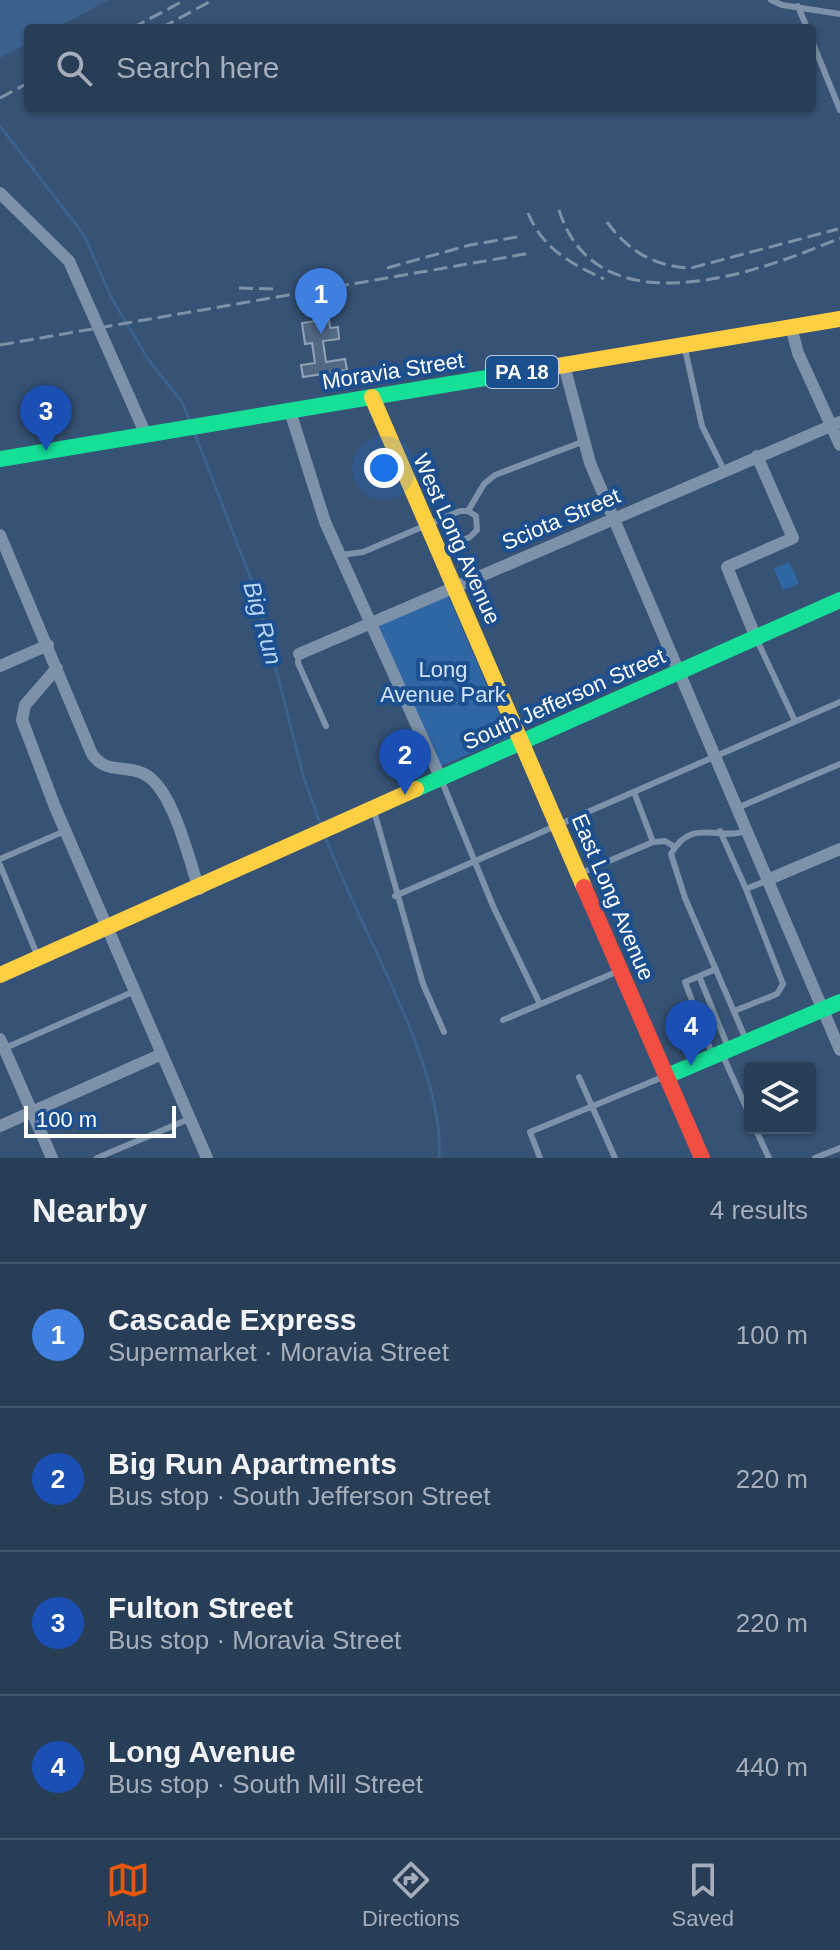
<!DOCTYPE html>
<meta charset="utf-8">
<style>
:root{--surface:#283e57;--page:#30455d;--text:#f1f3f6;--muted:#a5aeba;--line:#44576d;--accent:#ea580c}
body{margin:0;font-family:Arial,sans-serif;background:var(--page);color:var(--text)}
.controls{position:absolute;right:24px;bottom:24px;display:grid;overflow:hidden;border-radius:8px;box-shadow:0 2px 6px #0004}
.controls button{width:72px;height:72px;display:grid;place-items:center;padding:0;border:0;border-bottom:2px solid var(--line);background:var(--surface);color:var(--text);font:40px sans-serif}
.scale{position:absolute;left:24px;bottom:20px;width:152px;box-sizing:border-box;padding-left:8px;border:4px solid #fff;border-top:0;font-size:22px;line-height:28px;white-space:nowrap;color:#fff;-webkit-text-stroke:6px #1b4f8f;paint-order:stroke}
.you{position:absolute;left:384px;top:468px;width:28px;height:28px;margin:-20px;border:6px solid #fff;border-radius:50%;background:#1a73e8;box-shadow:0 0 0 12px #1a73e833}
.badge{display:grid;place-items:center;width:52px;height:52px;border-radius:50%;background:var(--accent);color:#fff;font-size:26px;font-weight:700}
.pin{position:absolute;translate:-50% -66px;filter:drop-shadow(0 2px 4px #0008)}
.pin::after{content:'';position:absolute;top:42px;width:28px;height:24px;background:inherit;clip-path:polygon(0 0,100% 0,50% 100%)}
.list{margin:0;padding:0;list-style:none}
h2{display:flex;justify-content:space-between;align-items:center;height:104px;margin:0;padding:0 32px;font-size:34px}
h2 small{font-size:26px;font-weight:400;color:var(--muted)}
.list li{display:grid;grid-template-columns:52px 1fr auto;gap:24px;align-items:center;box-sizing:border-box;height:144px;padding:0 32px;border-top:2px solid var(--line)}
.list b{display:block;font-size:30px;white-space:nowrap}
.list p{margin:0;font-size:26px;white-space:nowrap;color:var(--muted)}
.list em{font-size:26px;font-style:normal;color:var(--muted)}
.icon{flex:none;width:44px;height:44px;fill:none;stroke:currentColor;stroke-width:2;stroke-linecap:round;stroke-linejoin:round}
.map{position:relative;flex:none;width:840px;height:1158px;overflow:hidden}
.search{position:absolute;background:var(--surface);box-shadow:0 2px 6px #0004;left:24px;right:24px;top:24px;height:88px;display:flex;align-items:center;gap:20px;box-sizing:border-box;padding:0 28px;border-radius:8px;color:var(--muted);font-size:30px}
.sheet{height:680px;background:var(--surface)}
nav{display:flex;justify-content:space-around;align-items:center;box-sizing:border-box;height:112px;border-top:2px solid var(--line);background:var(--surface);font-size:22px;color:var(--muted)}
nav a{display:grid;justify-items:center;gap:4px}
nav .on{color:var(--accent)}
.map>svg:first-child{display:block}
.green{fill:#2f66a5}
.water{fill:#3b618d}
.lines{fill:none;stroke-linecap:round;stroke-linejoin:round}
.stream{stroke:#3b618d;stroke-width:3}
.building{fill:#526984;stroke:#92a2b6;stroke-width:2}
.lane{stroke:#7d92a8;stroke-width:6}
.street{stroke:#7d92a8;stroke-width:12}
.fast{stroke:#16e098;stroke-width:16}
.slow{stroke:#ffcf43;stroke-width:16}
.jam{stroke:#f24e42;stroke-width:16}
.rail{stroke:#7e92a7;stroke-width:3;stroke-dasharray:14 6;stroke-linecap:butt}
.labels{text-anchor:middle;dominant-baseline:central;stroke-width:8;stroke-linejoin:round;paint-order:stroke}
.shield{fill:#1b4f8f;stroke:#bbcadd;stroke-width:2}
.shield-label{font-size:20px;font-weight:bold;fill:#fff}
.street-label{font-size:22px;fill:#fff;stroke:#1b4f8f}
.park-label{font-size:22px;fill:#cfe3fa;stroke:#1b4f8f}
.water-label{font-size:24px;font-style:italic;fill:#b5d3f5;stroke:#1b4f8f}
</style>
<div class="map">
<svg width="840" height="1158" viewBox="0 0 840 1158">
<rect width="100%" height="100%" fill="#365274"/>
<path class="green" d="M789 562 799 583 783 590 774 569Z
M448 595 509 737 439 767 378 626Z"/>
<path class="water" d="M0 0H108L56 28H28V43L0 58Z"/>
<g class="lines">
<path class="stream" d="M0 126 84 235 112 299 148 359 182 402 189 419
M195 434 256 592 304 778 321 826
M325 836C357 925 446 1067 439 1158"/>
</g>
<path class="building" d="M329 319 330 328 338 327 339 339 323 341 326 362 345 359 347 370 303 377 301 365 315 363 312 343 305 344 302 323Z"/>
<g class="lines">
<path class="lane" d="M771 0 782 5 840 14
M798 6 807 28
M812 41 840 110
M685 349 702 426 724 470
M468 511 484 484 495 475 582 442
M341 555 363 552 460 511H468L476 516 477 530 470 537 442 549
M756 638 795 721
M299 654 298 663 326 726
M441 779 493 906 540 1004
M634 792 653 842
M737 808 840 764
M374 811 423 984 444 1032
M720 831 746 889 766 881
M746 831C719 841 691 817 671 854L685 898 747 1042
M0 859 65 831
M0 865 38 957
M579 874 653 842 665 841 675 847
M395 896 840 702
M699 976 728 1047
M734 1011 777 994 783 984 746 889
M503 1020 621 970
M3 1049 135 991
M713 1056 685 982 716 969
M723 1056 750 1116
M579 1077 615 1158
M755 1128 769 1158
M97 1158 189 1119
M540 1158 530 1132 663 1077
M815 1158 840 1148"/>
<path class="street" d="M0 193 69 261 146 435
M791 327 798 353 840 445
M564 365 590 463 840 1050
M290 411 325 522 441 779
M0 535 92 754C106 774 123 765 142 773 172 784 189 860 199 889
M756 638 727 567 793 538 757 456
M299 654 840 422
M0 666 48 645
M57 668 25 705 22 720 55 807 207 1158
M767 880 840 849
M0 1039 52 1158
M0 1126 162 1054"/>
<path class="fast" d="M0 459 558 366
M416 789 840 600
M667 1076 840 1002"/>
<path class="slow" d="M558 366 840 319
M372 397 584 887
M0 975 416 789"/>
<path class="jam" d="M584 887 702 1158"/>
<path class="rail" d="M132 28 185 0
M161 28 213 0
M0 98 28 83
M559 210C597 331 758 273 840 238
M528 213C543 249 570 263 604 279
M607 222C628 251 655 267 691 268L838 229
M387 268 470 245 523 236
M239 288 275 289
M0 345 531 253"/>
</g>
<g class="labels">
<rect class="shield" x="486" y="356" width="72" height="32" rx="6"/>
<g class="shield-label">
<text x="522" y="372">PA 18</text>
</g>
<g class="street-label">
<text transform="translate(393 371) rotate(-9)">Moravia Street</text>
<text transform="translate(561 519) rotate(-23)">Sciota Street</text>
<text transform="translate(457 539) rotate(66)">West Long Avenue</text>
<text transform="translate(564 699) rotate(-24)">South Jefferson Street</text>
<text transform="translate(613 897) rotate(67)">East Long Avenue</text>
</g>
<g class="park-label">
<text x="443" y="669">Long<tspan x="443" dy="25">Avenue Park</tspan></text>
</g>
<g class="water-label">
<text transform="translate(263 623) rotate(74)">Big Run</text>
</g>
</g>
</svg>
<div class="controls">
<button><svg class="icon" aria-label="layers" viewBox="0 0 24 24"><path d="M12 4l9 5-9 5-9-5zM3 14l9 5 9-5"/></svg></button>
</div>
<div class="scale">100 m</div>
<div class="you"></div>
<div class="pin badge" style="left:321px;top:334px;background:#3f7fe0">1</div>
<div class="pin badge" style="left:405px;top:795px;background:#1a4fb4">2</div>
<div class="pin badge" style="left:46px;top:451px;background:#1a4fb4">3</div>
<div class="pin badge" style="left:691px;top:1066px;background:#1a4fb4">4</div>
<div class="search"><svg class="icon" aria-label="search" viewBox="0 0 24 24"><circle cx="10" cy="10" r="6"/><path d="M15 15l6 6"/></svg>Search here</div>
</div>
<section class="sheet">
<h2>Nearby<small>4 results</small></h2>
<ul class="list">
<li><span class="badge" style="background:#3f7fe0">1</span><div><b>Cascade Express</b><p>Supermarket · Moravia Street</p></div><em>100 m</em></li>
<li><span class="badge" style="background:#1a4fb4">2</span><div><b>Big Run Apartments</b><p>Bus stop · South Jefferson Street</p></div><em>220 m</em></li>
<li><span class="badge" style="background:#1a4fb4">3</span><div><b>Fulton Street</b><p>Bus stop · Moravia Street</p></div><em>220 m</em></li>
<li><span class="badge" style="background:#1a4fb4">4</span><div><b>Long Avenue</b><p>Bus stop · South Mill Street</p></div><em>440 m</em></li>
</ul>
</section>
<nav>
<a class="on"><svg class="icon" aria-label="map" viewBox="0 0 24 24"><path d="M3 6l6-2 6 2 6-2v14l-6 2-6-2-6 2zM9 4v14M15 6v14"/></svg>Map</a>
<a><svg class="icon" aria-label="directions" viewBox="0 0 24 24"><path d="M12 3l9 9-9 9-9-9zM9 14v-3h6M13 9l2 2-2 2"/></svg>Directions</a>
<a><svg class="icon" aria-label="saved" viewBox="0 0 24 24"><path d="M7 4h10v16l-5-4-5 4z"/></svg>Saved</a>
</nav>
